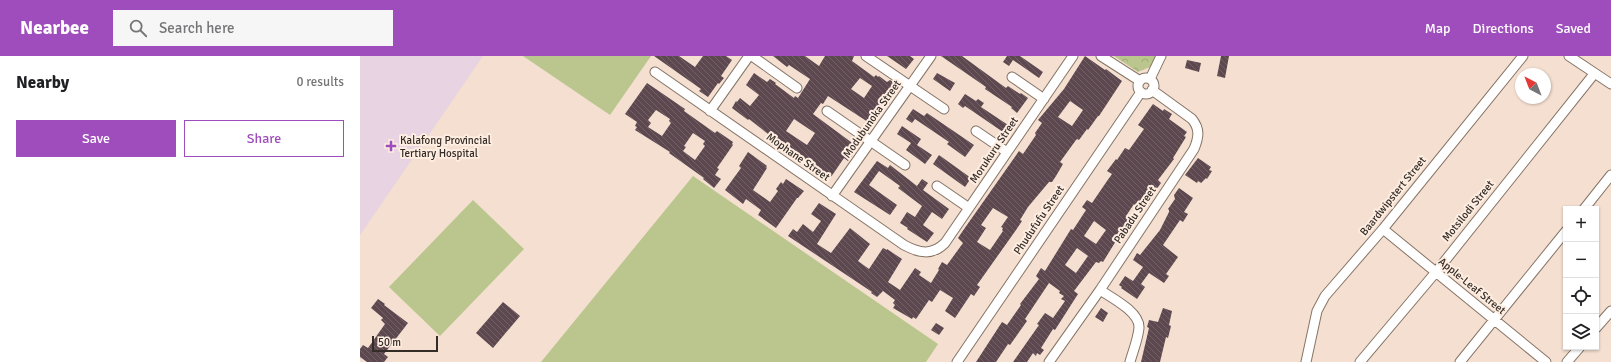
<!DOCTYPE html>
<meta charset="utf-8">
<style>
:root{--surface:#fff;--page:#f6f6f6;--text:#202124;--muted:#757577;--line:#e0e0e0;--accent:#9f4dbc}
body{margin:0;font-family:Signika,sans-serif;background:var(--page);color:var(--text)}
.controls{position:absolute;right:12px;bottom:12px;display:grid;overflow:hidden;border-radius:0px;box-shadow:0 1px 3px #0004}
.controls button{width:36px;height:36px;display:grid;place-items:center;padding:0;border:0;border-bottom:1px solid var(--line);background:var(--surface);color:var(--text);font:20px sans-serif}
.compass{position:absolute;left:1155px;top:12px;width:36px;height:36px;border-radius:50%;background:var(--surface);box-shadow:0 1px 3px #0004;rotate:318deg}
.scale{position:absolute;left:12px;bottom:10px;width:66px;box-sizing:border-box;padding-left:4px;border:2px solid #342c26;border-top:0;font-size:11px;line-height:14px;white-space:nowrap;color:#342c26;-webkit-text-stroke:3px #feede1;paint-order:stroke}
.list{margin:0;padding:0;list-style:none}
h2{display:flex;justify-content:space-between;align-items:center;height:52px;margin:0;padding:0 16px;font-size:17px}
h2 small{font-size:13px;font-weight:400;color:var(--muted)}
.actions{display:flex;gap:8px;padding:12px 16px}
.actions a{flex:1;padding:9px 0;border:1px solid var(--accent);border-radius:0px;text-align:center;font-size:14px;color:var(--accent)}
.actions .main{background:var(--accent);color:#fff}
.icon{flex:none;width:22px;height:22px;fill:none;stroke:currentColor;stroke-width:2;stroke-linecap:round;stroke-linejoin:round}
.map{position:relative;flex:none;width:1251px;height:306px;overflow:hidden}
header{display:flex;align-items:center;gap:24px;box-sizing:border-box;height:56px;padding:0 20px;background:var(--accent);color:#fff}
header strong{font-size:19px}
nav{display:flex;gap:22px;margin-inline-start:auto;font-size:14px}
.search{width:280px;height:36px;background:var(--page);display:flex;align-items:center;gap:10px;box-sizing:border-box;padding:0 14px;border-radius:0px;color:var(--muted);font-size:15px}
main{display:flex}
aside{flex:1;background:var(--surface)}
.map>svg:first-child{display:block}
.medical{fill:#e7d3e2}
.green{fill:#bac68d}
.park{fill:url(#park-crowns)}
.building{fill:url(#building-back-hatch);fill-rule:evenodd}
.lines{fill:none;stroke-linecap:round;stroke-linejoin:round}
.street-casing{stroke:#867466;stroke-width:11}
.street{stroke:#fff;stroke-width:9}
.poi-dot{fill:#9f4dbc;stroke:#feede1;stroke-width:1.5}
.labels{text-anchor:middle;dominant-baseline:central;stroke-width:4;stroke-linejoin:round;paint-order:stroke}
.street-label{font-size:11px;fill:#342c26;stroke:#feede1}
.poi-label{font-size:11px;fill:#342c26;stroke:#feede1;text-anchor:start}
</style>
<header>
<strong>Nearbee</strong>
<div class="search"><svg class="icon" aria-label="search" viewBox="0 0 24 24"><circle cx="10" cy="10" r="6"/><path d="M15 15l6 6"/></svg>Search here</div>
<nav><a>Map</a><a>Directions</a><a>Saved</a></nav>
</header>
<main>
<aside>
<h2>Nearby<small>0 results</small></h2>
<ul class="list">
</ul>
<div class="actions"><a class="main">Save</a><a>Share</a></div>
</aside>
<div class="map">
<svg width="1251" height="306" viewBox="0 0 1251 306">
<defs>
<pattern id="park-crowns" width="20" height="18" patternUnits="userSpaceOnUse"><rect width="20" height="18" fill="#bac68d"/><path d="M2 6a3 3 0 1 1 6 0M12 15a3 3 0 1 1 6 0" fill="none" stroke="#a0aa7a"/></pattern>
<pattern id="building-back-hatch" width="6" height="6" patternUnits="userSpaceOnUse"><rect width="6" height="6" fill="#5d4850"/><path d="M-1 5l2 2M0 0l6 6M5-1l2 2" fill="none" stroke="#716066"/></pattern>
</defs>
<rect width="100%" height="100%" fill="#f4dfd0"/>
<path class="medical" d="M0 0H123L0 179Z"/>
<path class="green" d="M163 0H291L250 59Z
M333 120 578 288 566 306H181Z
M113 144 164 193 80 280 29 231Z"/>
<path class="park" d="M754 0H797L790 11 778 16Z"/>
<path class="building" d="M294 0H319L335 11 343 0H366L372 4 361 20 364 22 359 28 358 27 348 41 339 35 341 33Z
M413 0H445L459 10 465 0H494L492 5 514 21 516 19 518 21 519 20 527 26 530 24 536 28 508 66 468 40 463 48 461 47 453 58 495 89 490 96 493 98 488 105 484 102 471 121 459 114 458 116 447 109 450 106 408 78 389 63 388 64 372 52 376 45 377 46 380 42 390 50 399 39 386 29 394 17 407 26 410 23 416 27 415 28 434 42 435 40 438 42 450 23 429 9 427 11ZM500 22 512 30 504 42 491 33ZM434 63 455 77 447 89 426 75Z
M527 0H550L554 3 546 13Z
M581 0H602L646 32 648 30 660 38 661 37 668 42 657 57 651 52 652 51 625 33 626 31 613 22Z
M647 0H660L683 16 679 22 653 4 649 10 643 6Z
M725 0 745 14 746 13 762 25 739 60H738L728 74 727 73 719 84 717 83 716 84 700 106 703 108 696 120 692 126H689L668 151 660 164 662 165 656 174 617 229 620 231 614 240 611 238 595 262 585 255 593 242 580 234 572 246 569 244 556 263 553 261 552 263 533 252 535 249 533 247 535 244 523 235 517 241 511 237 512 236 428 180 433 173 437 176 443 168 453 176 461 165 451 158 459 147 476 158 457 188 471 197 490 172 510 188 498 205 509 213 523 192 527 194V193L542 203 528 226 540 234 555 212 561 216 559 219 571 227 579 214 578 213 582 206 587 209 603 187 598 182 602 176 659 95 663 98 676 79 675 77 682 67 678 64 704 33ZM710 45 723 54 712 70 698 61ZM633 152 648 161 641 171 643 172 642 174 643 175 630 194 617 186 626 172 621 169Z
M861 0H869L865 22 857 20Z
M827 4 841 7 839 16 825 12Z
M577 17 595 27 590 35 573 23Z
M287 27 325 53 324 55 355 77 357 75 373 86 372 88 373 89 357 112 359 113 355 119 361 123 354 132 343 123 344 122 309 97 310 96 275 74 277 71 275 70 277 66 265 58ZM296 54 310 63 309 65 311 67 302 80 288 71 291 67 288 64ZM333 77 345 85 343 88 345 90 335 104 323 95 326 91 324 90Z
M605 38 616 45 618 43 624 47 621 51 648 69 643 76 605 50 603 52 598 48Z
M793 48 803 55 804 53 812 58 809 63 827 76 824 80 826 81 813 102 814 103 798 124 801 127 793 138 794 139 790 145 785 141 780 148 778 147 776 150 774 148 766 160 771 163 763 173 765 175 760 182 759 180 743 206 741 205 739 207 736 206 714 235 718 238 695 274 693 273 681 292 684 294 680 299 677 297 676 300 673 297 667 306H653L679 269 677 268 685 257 693 262 705 245 701 243 704 240 699 237 700 235 689 227 665 263 667 265 650 289 648 288 636 306H616L642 266 647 269 661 249 660 248 679 223 676 220 681 212 685 215 711 173 713 174 726 154 722 151 727 144 732 147 747 125 752 118 747 115 756 103 757 104 765 92 769 94 784 73 778 69ZM734 165 746 174 736 188 724 180ZM717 192 728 200 716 217 705 209Z
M553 53 564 60 567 57 614 89 605 101 587 88 589 86 555 63 552 67 546 63Z
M542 70 561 83 557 89 572 99 565 108 546 94 551 87 537 78Z
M388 96 407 110 406 111 407 112 393 134 410 146 418 135 416 133 421 126 423 128 426 123 444 135 438 142H437L416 172 398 159 401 154 386 143 383 148 365 134 381 112 379 110Z
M579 99 611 122 605 131 573 108Z
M838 102 851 111 849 114 852 115 847 123 846 122 841 127 838 125 837 127 825 119Z
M517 105 528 112 530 109 557 130 562 123 568 127 563 134 589 153 582 163 572 156 563 169 574 177 567 186 547 173 548 172 540 167 547 156 555 161 562 150 538 132 540 130 519 115 509 129 537 149 530 159 494 136Z
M819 132 833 142 824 156 828 158 823 166 820 164 803 189 818 201 806 218 809 220 804 227 789 217 781 228 785 231 777 243 761 232 762 231 759 229 765 220 773 225 783 211 773 204 777 197 780 199 800 174 809 156V154L808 153 815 143 814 139Z
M18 243 25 248 24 249 48 267 24 298 28 301 24 306H7L0 301V293L3 289 8 292 25 268 21 264 23 262 11 252Z
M143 246 160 260 133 292 116 277Z
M741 252 748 257 743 266 735 261Z
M803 252 812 255 809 269 811 270 808 282 806 281 800 306H781L789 272 787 271 789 264 798 266Z
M576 267 584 272 579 279 571 274Z"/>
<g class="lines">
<g class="street-casing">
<path id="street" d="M392 0 437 32
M506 0 584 53
M741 0 780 25
M1209 0 1251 28
M295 16 544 189C559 197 572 200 585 187L713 0
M652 21 684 43
M778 30a8 8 0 1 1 16 0a8 8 0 1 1-16 0Z
M790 23 801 0
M350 55 389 0
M467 55 545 109
M616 75 647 96
M577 130 609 152
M472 140 571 0
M1224 153 1251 119
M1023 173 1186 306
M740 234C752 242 780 256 779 272 778 283 773 295 770 306
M1236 272 1251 255
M597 306 781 36
M689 306 740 234 834 93C839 81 840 73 832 63L792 34
M946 306 957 255 965 240 1023 173 1163 0
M1000 306 1076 216 1234 18
M1100 306 1206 175
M1207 306 1220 291"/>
</g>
<use href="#street" class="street"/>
</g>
<path class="poi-dot" d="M29 84h4v4h4v4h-4v4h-4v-4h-4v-4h4z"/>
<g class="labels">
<g class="street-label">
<text transform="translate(512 63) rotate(-55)">Modubunoka Street</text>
<text transform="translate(634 94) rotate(-56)">Morukuru Street</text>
<text transform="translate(438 101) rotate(35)">Mophane Street</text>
<text transform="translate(1033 140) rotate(-51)">Baardwipstert Street</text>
<text transform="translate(1108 155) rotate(-51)">Motsilodi Street</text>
<text transform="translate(775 159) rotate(-56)">Pabadu Street</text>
<text transform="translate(679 164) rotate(-56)">Phudufufu Street</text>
<text transform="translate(1112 230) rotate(39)">Apple-Leaf Street</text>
</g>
<g class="poi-label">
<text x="40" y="84">Kalafong Provincial<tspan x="40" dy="13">Tertiary Hospital</tspan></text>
</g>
</g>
</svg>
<div class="controls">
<button>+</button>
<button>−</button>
<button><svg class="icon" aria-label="locate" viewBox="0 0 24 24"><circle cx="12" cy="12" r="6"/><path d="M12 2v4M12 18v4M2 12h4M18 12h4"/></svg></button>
<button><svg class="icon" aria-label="layers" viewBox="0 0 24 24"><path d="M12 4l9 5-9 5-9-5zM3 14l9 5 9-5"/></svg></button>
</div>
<svg class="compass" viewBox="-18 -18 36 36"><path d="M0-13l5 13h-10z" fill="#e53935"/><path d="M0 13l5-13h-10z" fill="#757577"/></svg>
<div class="scale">50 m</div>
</div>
</main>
